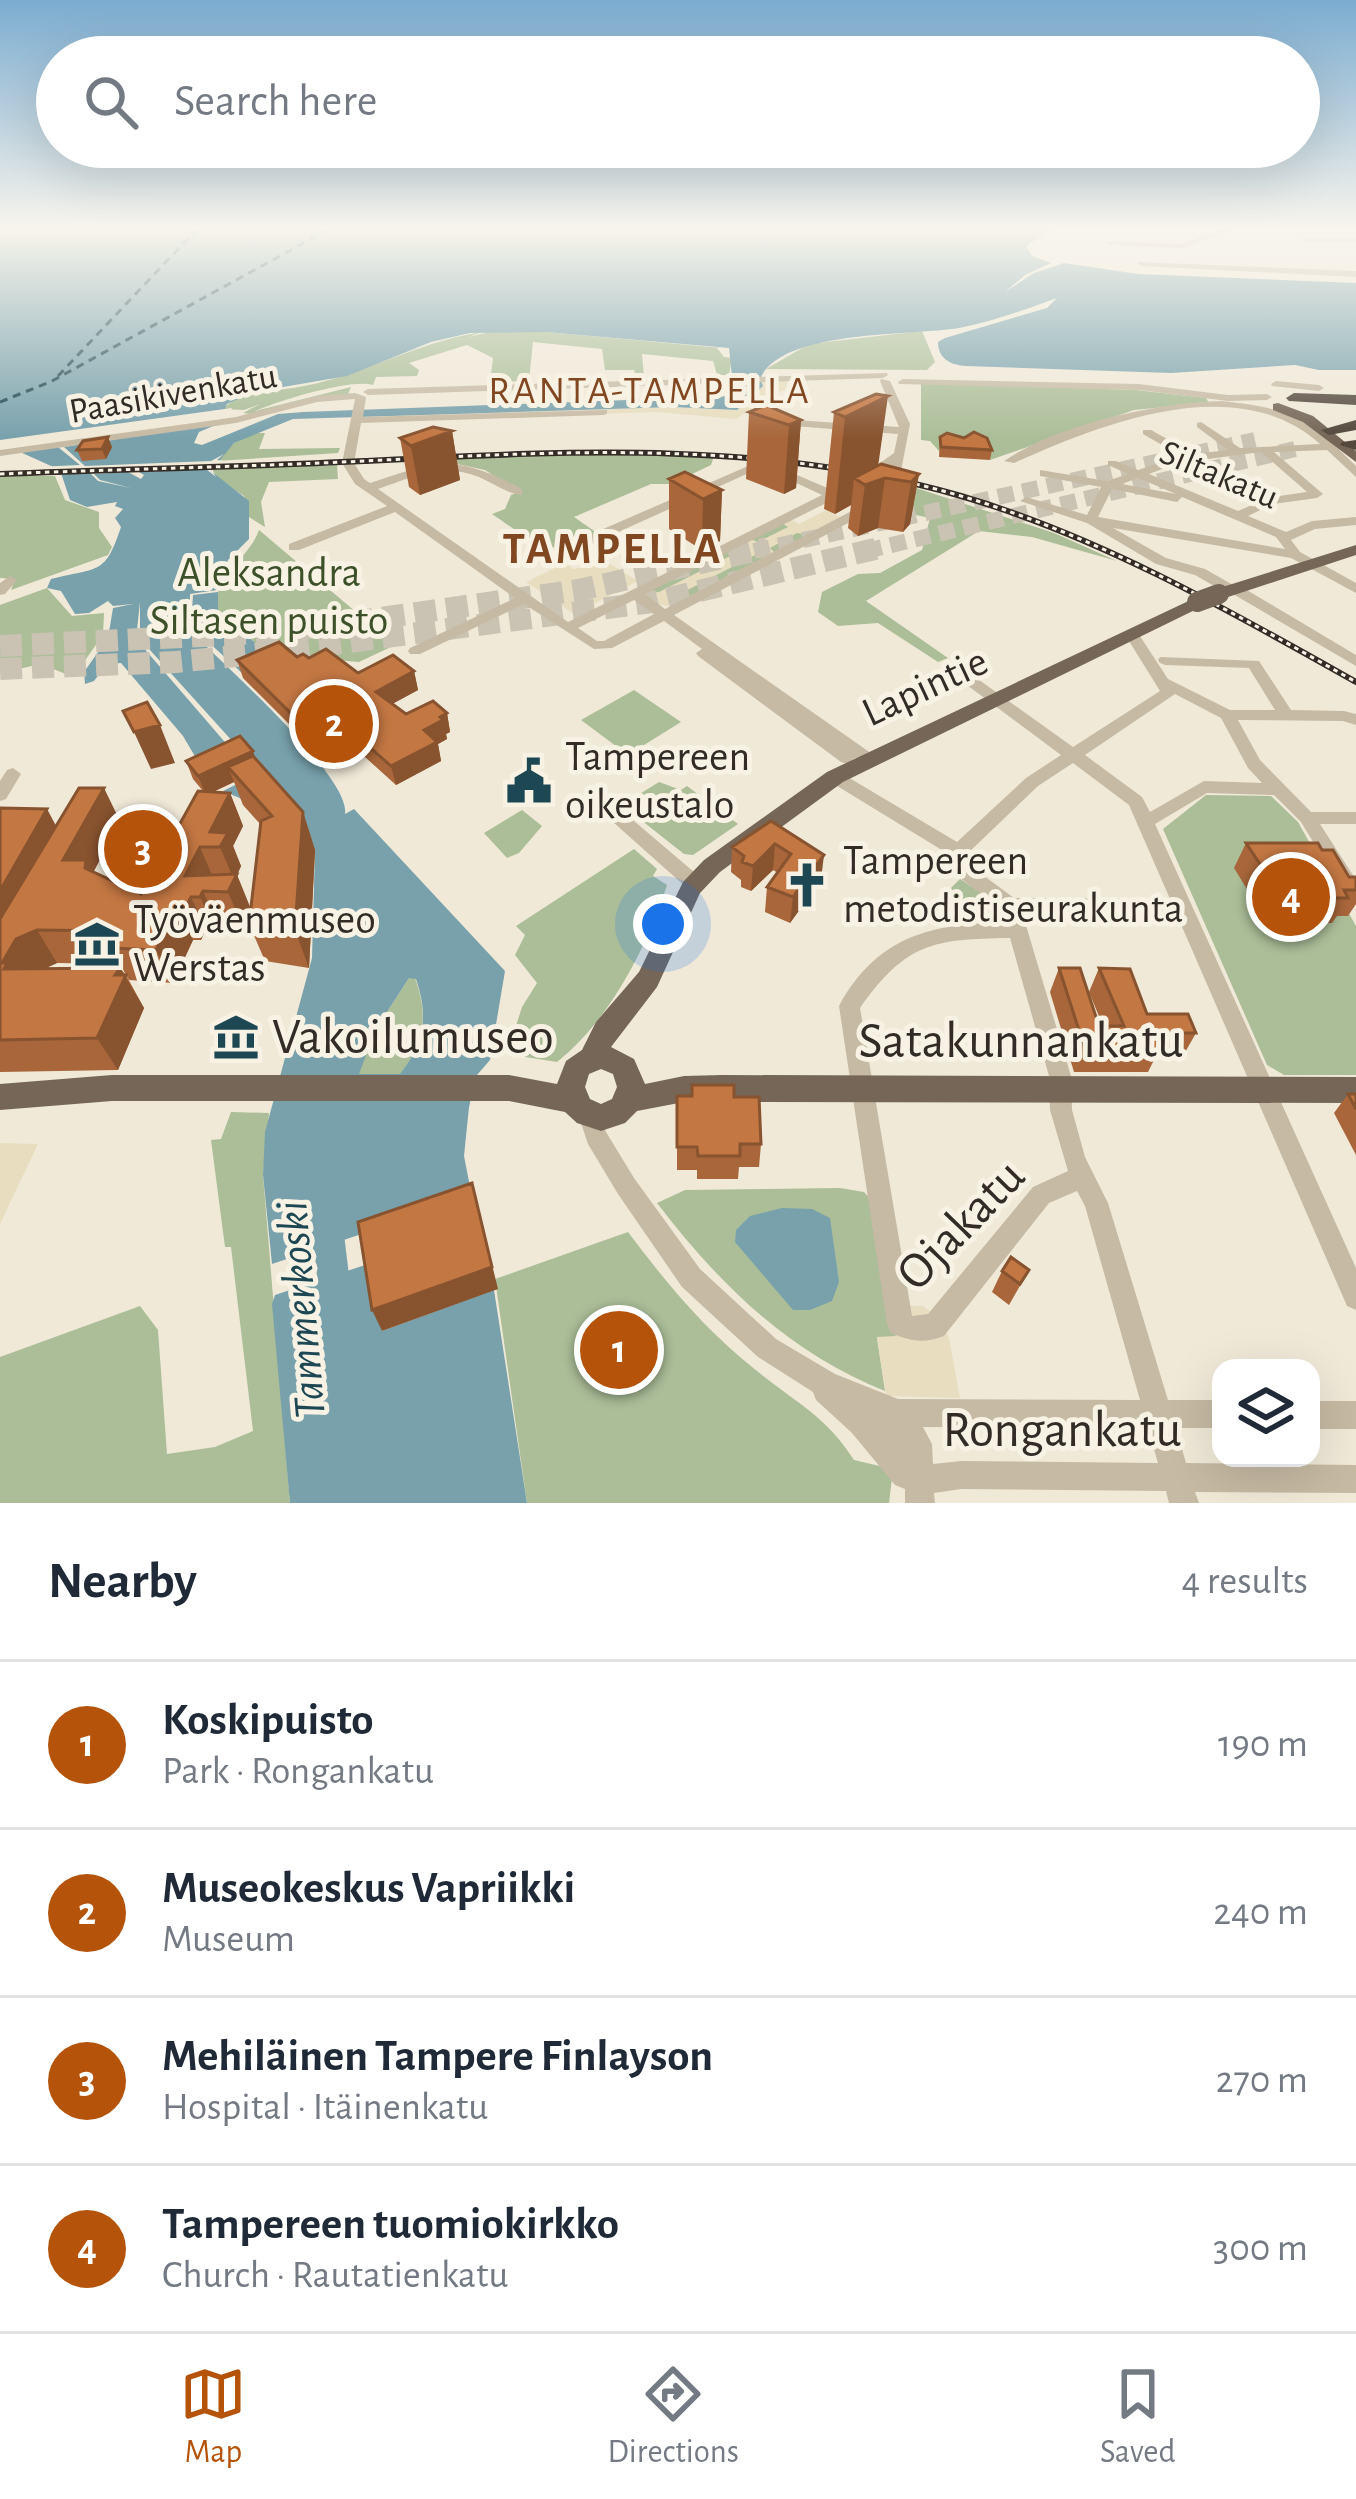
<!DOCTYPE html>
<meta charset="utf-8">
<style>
:root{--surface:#fff;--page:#f2f2f3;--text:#1f2937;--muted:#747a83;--line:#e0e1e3;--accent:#b45309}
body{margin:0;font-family:"Alegreya Sans",sans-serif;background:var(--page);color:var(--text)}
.controls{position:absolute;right:36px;bottom:36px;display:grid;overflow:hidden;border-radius:24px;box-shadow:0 12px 48px #0002}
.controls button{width:108px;height:108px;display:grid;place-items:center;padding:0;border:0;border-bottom:3px solid var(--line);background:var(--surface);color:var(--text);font:60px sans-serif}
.you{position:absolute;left:663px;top:924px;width:42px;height:42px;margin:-30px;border:9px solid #fff;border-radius:50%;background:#1a73e8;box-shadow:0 0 0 18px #1a73e833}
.badge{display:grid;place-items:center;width:78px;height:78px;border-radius:50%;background:var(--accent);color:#fff;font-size:39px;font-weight:700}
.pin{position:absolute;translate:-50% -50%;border:6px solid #fff;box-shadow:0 3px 12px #0006}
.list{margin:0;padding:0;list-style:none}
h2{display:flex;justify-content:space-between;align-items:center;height:156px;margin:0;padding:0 48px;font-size:51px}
h2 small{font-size:39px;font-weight:400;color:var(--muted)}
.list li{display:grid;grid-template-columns:78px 1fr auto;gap:36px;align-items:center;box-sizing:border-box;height:168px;padding:0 48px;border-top:3px solid var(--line)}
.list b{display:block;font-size:45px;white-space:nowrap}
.list p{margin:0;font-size:39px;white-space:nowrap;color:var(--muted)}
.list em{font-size:39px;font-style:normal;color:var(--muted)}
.icon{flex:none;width:66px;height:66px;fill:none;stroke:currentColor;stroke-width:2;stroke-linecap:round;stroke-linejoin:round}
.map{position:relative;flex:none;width:1356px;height:1503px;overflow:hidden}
.search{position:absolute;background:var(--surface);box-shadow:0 12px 48px #0002;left:36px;right:36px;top:36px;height:132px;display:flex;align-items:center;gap:30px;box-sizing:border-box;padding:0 42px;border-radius:66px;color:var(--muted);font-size:45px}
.sheet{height:828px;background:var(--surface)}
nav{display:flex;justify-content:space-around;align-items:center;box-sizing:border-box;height:168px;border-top:3px solid var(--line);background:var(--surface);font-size:33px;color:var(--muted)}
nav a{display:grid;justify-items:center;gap:6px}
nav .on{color:var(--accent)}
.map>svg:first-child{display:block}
.green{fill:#abbe98}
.plaza{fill:#e8ddbf}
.water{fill:#78a1ac;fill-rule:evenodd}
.pier{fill:#f0e9d8}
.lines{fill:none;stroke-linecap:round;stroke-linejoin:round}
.river{fill:#78a1ac;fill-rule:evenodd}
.ferry{stroke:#1d4753;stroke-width:3;stroke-dasharray:8 6;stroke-linecap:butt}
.highway-tunnel-far1{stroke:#cac3b4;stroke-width:16;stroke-dasharray:16 9;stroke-linecap:butt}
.highway-tunnel{stroke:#cac3b4;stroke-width:22;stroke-dasharray:22 10;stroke-linecap:butt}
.minor{fill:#c7baa4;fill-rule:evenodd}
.major{fill:#756657;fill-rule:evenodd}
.highway{fill:#54483d;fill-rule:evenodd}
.rail-casing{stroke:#332c26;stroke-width:6}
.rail{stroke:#f8f2e4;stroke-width:3;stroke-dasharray:4.5;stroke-linecap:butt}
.major-bridge{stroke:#756657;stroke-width:20}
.wall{fill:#a8663a}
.shaded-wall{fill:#88532f}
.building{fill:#c37743;stroke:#88532f;stroke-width:3}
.labels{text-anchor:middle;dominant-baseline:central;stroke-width:10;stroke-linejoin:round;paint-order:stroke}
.far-street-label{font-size:36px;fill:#332c26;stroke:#f8f2e4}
.far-neighbourhood-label{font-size:39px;letter-spacing:3px;fill:#804721;stroke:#f8f2e4}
.park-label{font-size:42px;fill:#3c512a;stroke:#f8f2e4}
.street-label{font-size:42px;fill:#332c26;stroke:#f8f2e4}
.poi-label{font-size:42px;fill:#332c26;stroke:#f8f2e4;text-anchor:start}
.far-district-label{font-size:45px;font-weight:bold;letter-spacing:3px;fill:#804721;stroke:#f8f2e4}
.water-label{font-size:45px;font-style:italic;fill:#1d4753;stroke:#f8f2e4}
.near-poi-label{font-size:51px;fill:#332c26;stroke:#f8f2e4;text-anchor:start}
.near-street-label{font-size:51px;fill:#332c26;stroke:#f8f2e4}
</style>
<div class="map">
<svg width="1356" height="1503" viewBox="0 0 1356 1503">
<rect width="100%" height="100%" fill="#f0e9d8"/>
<path class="green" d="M922 331 935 362 927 370 766 369 809 344Z
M482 332 468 337 489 332H546L722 348H717L724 357 732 358 729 375H717L713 361 642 354 644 377H636L634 370H605L602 349 533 342 529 381 490 382 493 358 467 345 409 363 419 370 417 376 376 377 373 385C352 378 280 400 255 411L351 387 348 394 251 414 243 413 260 404 244 410 223 409C242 390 268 392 293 388 359 378 415 342 482 332Z
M921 383 1136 390 1206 398 1209 403 1134 410 990 460 988 450 939 451 930 441 921 440Z
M256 433H265L259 449 340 448 338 453 216 461 234 443Z
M579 451 715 453 711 465 671 484H651L574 517 597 533C539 559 543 548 492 514L505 509 511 495 518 492 485 470 452 463 454 458Z
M337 465 338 479 269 482 261 502 265 527 249 517 244 496 218 479 212 469Z
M0 476H55L65 500 99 512V528L112 547 108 555 11 590 15 579 0 578Z
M910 486 1054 533 1117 561 1032 537 979 531 866 601 948 658 938 662 878 623 838 626 818 612 822 592 858 574 880 573 922 550 930 518 883 508Z
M782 523 807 535 673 605 650 590Z
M259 530 395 645 359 662 325 659 300 672 292 655 260 646 221 619C204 577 247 564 259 530Z
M47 588 72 616 104 613 103 635 73 677 41 664 0 673V605Z
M634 690 681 722 628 755 581 720Z
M659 782 681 790 687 786 738 824 693 855 684 854 622 805Z
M1206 795 1271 796 1298 822 1356 926V1075H1284L1267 1065 1163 829Z
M522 810 542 826 519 853 507 858 484 833Z
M634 849 657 869 653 876 667 885C647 947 609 1021 557 1062L507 1054 522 1007 537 983 515 955 525 935 516 926Z
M960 879 997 903 1002 924 953 923 930 909Z
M409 978H415C429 1017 424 1042 400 1075H358L376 1029Z
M231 1112 269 1113 263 1175 290 1503H0V1357L140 1306 158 1330 167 1454 215 1447 253 1431 231 1247H225L211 1140 221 1139Z
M840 1188 864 1192 874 1203 896 1337 877 1338 885 1391C789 1353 719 1284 657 1203L685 1190Z
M628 1232C667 1284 706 1331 757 1371 796 1403 826 1416 854 1460L884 1467 892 1478 889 1503H527L495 1279Z"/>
<path class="plaza" d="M763 380H788L785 390 769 394V401L780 403 777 412 763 417 761 406 757 405 736 419 656 412 368 421 370 416 673 407 734 410Z
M826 510 840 517 807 535 797 533 770 548 774 552 767 556 759 553 670 599V606L659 605 645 594 659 592 748 547 744 542 750 539 758 542 788 527 782 523 790 519 799 524Z
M565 563 573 569 610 564 638 581 574 614 526 582Z
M0 1143 38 1144 0 1224Z
M891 1305 923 1306 941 1319 949 1338 960 1398 886 1396 877 1337 896 1336Z"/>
<path class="water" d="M0 228H1054L1026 246 1032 256 1051 263 1025 275 1005 292 1034 273 1064 263 1138 274 1356 283V370H1319L1295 365 1171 373 966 366C951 365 938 359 938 342L945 338 1047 308 1057 298C1026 309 992 322 959 328 912 336 781 329 760 379L763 386 737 410 673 407 293 419 234 443 211 471 249 501V539L228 560 217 590 190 594 189 629C218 660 351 776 345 814L354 809 505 971 490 1060 477 1075 469 1107 464 1156 472 1197 272 1264 263 1175 265 1132 312 958 315 850 249 802 223 791 265 770 249 751 243 753 140 639V602L136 639 236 755 203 770 183 736 121 663 107 664 94 681 85 684 84 672 108 638 113 608 133 604 113 606 108 601 89 613 75 614 61 591 47 588 51 579C100 567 105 575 121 527L115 518 123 509 115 506 117 502 87 507 70 500 60 470 0 443ZM546 332 729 348 734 396 303 412 278 414 202 445 194 443 199 432 218 424 227 404 254 392 347 376 431 342 470 333ZM409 978 416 979C429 1017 424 1043 400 1074H359L376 1029Z
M218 592V616L260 646 270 660 243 674 191 626 193 595Z
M782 1208 812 1209 830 1218 839 1282 832 1301 810 1310H793L735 1242 736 1230 750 1216Z
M371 1263 382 1331 494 1290 527 1503H290L272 1304 275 1295Z"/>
<path class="pier" d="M232 408 227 420 64 447 85 466 211 461 224 454 217 460 225 461 211 470 216 477 206 469 139 472 144 475 141 479 128 472 94 474 100 480 131 488 98 481 90 473 53 475 36 467 80 465 58 447 9 454 0 450V440Z"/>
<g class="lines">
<path class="river" d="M326 1203 337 1207 342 1218 352 1300 348 1312 336 1316 324 1312 320 1300 310 1218 315 1207Z"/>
<path class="ferry" d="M58 376 198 228
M0 402 52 381 331 228"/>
<path class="highway-tunnel-far1" d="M754 551 1255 440
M866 551 1295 449"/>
<path class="highway-tunnel" d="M0 646 282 632 579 590 767 548
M0 669 176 662 265 653 653 602 879 548"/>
<path class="minor" d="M1225 228H1238L1183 248 1110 245 1106 243 1110 241 1182 244Z
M1304 238H1356V242H1301Z
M1137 262 1356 271V277L1140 266Z
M887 373 888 375 883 378 368 395 363 392 368 389Z
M881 379 890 381 910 424 897 492 887 489 892 465 872 479 862 476 894 453 898 434 780 425 775 422 780 419 899 427 880 381Z
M903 379 1139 384 1228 395 1267 394 1272 397 1267 400 1228 401 1139 390 899 384 898 382Z
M1276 381 1319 385 1324 388 1319 391 1272 386 1271 384Z
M355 393 366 397 363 417 607 410V414L603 415 361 423 354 463 364 479 370 483C439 460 456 454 522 489V495C507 494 493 483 479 477 443 462 412 477 378 489L568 622 822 495 762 467 581 549H571V543L762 460 832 490 842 485H850V491L645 594 665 609 863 505H871V511L674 615 875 756 877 760 875 764H863L855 758 847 764 841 762 698 656 696 653 702 649 664 621 612 648 594 649 524 604 420 654H410L408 651 410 648 515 598 395 512 299 550H289V544L387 506 355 484 342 463 355 399 317 402 236 423 0 456V450L236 417 317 396ZM634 600 654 614 604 641H597L578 628Z
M1221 401C1291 408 1307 418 1356 466V477L1327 450 1274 452 1323 494 1317 498 1273 504 1248 516 1286 532 1312 521 1356 517V525L1315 529 1291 540 1300 552 1356 583V593L1291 558 1113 528 1166 558 1205 569 1233 585 1240 586 1356 655V666L1233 594 1226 593 1195 575 1156 564 1087 523 1020 501 1026 497 1087 515 1101 487 1040 476V470L1107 481 1128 474 1108 465V461H1116L1138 470 1181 456 1143 434V430H1151L1194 454 1228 450 1197 427V423L1201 422 1240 448 1320 444C1237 369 1101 424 1014 463L1004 461C1059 424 1155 403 1221 401ZM1261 452 1307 492 1272 497 1228 472H1220V478L1261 501 1238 511 1149 474 1178 463ZM1138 478 1176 494 1122 484ZM1112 489 1177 502 1182 497 1276 537 1285 549 1098 517Z
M10 576 17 580 5 594 0 595V583Z
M1131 629 1136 630 1168 679 1230 710H1275L1249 668 1165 665 1160 663 1158 660 1160 657 1259 661 1291 710 1344 711 1356 714V725L1343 721 1238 720 1260 760 1311 812H1356V824H1320L1356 880V903L1349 901 1301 822 1274 795 1207 793 1155 824 1356 1268V1310L1347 1306 1176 913 1022 912 1071 1076 1072 1110 1085 1157 1108 1203 1168 1400H1221V1428H1176L1186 1463 1356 1465V1493L1195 1492 1199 1503H1169L1166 1491 961 1489 934 1493 935 1503H905V1489L895 1485 852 1433 816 1400 813 1392 758 1357 682 1287 618 1194 588 1144 578 1114 581 1107 589 1104 597 1107 606 1132 634 1178 700 1269 776 1339 835 1374 898 1399 1140 1400 1085 1206 1077 1191 1049 1203 944 1336C924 1344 910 1341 891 1333L887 1324 839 1006C877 936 931 924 1005 922L1002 909 957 876 950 855 829 781 827 777 829 773H841L957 842 1026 778 1061 755 944 668 941 665 944 662H954L1073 747 1160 691 1124 633ZM1175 694 1221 718 1248 768 1262 783 1204 781 1150 812 1142 797 1085 755ZM1073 763 1129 805 1170 899 1014 898 972 867 968 853 1038 786ZM1010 938 1049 1076 1050 1110 1068 1171 1033 1187 928 1314 912 1316 860 1008C906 943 933 939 1010 938ZM923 1427 1148 1428 1158 1463 961 1461 933 1464 932 1444Z
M13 768 21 774 6 799 0 801V781L7 770Z
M601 796 607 798 701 878 703 883 701 888 694 890 687 888 595 806 592 802 595 798Z
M1311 1401H1356V1429H1311Z"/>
<path class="major" d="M1278 403 1313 416 1356 451V462L1303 422 1273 410V404Z
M1356 545V555L1225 598 1219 599 1210 594 1213 590Z
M1197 597 1203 598V606L843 782 720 872 700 893 657 987 611 1047 634 1059 645 1084 684 1076 723 1075 1356 1077V1103L684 1102 637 1111 625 1123 601 1131 577 1123 565 1112 509 1101H112L0 1110V1084L112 1075H509L557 1084 566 1061 582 1050 596 1022 639 972 683 882 704 860 827 772ZM601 1069 613 1074 617 1087 612 1099 601 1104 590 1099 585 1087 589 1074Z"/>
<path class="highway" d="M1294 393 1356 395V405L1289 401 1286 398Z
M1356 420V430L1329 435 1321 430Z
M1356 440V450L1340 445 1342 442Z"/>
<g class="rail-casing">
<path id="rail" d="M0 474C121 469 243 467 364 461 565 451 766 439 961 496 1101 537 1230 611 1356 682"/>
</g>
<use href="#rail" class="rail"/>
<path class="major-bridge" d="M1197 602 1219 594"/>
</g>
<path class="wall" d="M876 394 878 465 919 474 910 524 903 532 878 528 858 536 848 528 851 505 835 514 824 509 834 412Z
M749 412 801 420 796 488 784 494 746 479Z
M452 431 460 480 420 495 409 487 400 438Z
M940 437 992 450 990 460 939 457Z
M112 447 106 459 82 461 77 450Z
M669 479 722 490 720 541 702 550 669 529Z
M297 657 309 658 358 673 414 671 418 690 392 704 406 714 447 713 450 732 446 734 447 739 438 744 441 761 396 785 355 748 328 763 243 678 237 660Z
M256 759 303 812 315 850 309 968 265 961 249 924 261 825 243 805 234 782 213 792 230 793 243 826 233 846 241 866 237 875 250 907 242 925 218 924 215 930 206 929 201 940H193L173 983 129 980 120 964 57 963 44 969 120 968 126 975 144 1008 118 1070 0 1072V808L56 826 120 821 93 872 141 894 203 791 193 779 186 761Z
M771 821 821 880 790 923 765 912 767 887 778 873 773 870 751 891 741 887V880L731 872 732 847Z
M1246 843 1322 850 1349 877H1356V904L1348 916H1337L1332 923H1300L1297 916H1279L1276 920H1257L1250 906 1253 899 1234 868Z
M1059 968 1099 1026H1103L1089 992 1099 968 1147 1014 1196 1033 1183 1056H1156L1148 1072H1074L1050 992Z
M1348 1094H1356V1155L1334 1113Z
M677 1096 734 1097 761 1144 759 1167H739L738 1179H697V1170H677Z
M1029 1270 1009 1305 992 1292 1002 1271Z"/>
<path class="shaded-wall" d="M888 396 876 481 885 478 878 528 858 536 865 485 854 478 851 505 835 514 845 417Z
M801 420 796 488 784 494 789 425Z
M452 431 460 480 420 495 411 446Z
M108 437 112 447 106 459 102 449Z
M919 474 910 524 903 532 911 482Z
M722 490 720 541 702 550 703 499Z
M414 671 418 690 381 710 376 692Z
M447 713 450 732 446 734 447 739 438 744 441 761 396 785 391 766 424 730Z
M160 725 175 763 151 769 134 732Z
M350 730 355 748 328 763 322 744Z
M253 751 259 770 228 767 234 782 206 795 198 776Z
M104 788 120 821 93 873 63 860Z
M230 793 243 826 233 846 241 866 237 875 250 907 242 925 228 892 234 880 220 847 210 832Z
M47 809 61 835 0 945V891Z
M303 812 315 850 309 968 295 930Z
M775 844 773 870 751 891 753 866Z
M200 847 214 880 203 891 218 924 215 930 200 897 185 876Z
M824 855 821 880 790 923 793 897Z
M191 897 206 929 201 940 186 907Z
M178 907 193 940 173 983 156 950Z
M37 930 57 963 37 972 4 969 2 963 16 939Z
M120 968 144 1008 118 1070 97 1038 115 975Z
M472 1183 498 1289 382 1331 372 1310Z"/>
<path class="building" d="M876 394 888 396 845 417 834 412Z
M766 405 801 420 789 425 749 412Z
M433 427 452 431 411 446 400 438Z
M974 432 987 438 992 450 941 447 940 437 947 433 964 438Z
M108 437 102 449 77 450 83 441Z
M881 464 919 474 911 482 885 478 865 485 854 478Z
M685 472 722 490 703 499 669 479Z
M279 642 297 657 303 654 309 658 326 649 358 673 393 655 414 671 376 692 406 714 433 701 447 713 440 717 443 720 424 730 437 742 391 766 350 730 322 744 237 660Z
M147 702 160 725 134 732 123 711Z
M240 736 253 751 198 776 186 761Z
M253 756 303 812 295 930 249 924 261 821 272 816 228 767Z
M79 788H104L63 860H86L85 868 141 894 198 791 230 793 210 832 228 833 220 847H200L185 876 237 874 228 892 203 891 200 897H191L186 907H178L156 950 111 948 120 931 37 930 16 939 2 963H7L4 969 120 968 115 975H126L97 1038 0 1040V919Z
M0 808 47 809 0 891Z
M771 821 824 855 793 897 767 887 791 854 775 844 753 866 742 862 744 856 732 847Z
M1246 843H1318L1322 850H1333L1349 877H1356V890H1344L1348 898H1316L1312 891H1288L1291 895H1271L1263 881H1271Z
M1059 968H1080L1099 1026H1124L1099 968 1130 969 1147 1014H1188L1196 1033H1154L1160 1049H1085Z
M692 1085H734V1097H759L761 1144H740V1156H698L697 1147H677V1096H692Z
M1348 1094H1356V1109Z
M472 1183 492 1267 372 1310 358 1222Z
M1011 1257 1029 1270 1020 1284 1002 1271Z"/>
<linearGradient id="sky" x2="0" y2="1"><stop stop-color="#7bacd0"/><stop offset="0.52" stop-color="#f8f5ed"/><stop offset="1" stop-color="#f8f5ed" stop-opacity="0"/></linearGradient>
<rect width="1356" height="439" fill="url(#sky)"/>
<defs>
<g id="civic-bare" transform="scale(3.6)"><path d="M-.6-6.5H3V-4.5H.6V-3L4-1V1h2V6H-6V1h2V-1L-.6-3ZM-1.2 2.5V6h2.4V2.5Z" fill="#1d4753" stroke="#f8f2e4" stroke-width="2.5" paint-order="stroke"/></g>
<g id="church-bare" transform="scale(3.6)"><path d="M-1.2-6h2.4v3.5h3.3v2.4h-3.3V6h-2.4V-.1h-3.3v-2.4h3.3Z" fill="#1d4753" stroke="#f8f2e4" stroke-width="2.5" paint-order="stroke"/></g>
<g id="museum-bare" transform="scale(3.6)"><path d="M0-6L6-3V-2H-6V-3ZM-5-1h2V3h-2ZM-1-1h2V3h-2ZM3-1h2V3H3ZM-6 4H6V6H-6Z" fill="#1d4753" stroke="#f8f2e4" stroke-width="2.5" paint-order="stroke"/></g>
</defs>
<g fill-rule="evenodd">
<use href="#civic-bare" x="529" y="781"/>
<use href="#church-bare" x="807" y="885"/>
<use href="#museum-bare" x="97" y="944"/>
<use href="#museum-bare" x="236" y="1037"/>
</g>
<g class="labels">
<g class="far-street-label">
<text transform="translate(173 394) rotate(-10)">Paasikivenkatu</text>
<text transform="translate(1219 475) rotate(23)">Siltakatu</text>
</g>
<g class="far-neighbourhood-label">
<text x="650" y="391">RANTA-TAMPELLA</text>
</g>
<g class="park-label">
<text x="269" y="573">Aleksandra<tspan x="269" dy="48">Siltasen puisto</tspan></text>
</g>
<g class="street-label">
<text transform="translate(925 687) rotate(-25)">Lapintie</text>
</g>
<g class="poi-label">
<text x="565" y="757">Tampereen<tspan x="565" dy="48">oikeustalo</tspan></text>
<text x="843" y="861">Tampereen<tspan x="843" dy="48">metodistiseurakunta</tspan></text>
<text x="133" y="920">Työväenmuseo<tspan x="133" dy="48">Werstas</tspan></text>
</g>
<g class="far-district-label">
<text x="613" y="549">TAMPELLA</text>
</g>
<g class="water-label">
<text transform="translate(302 1310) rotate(-95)">Tammerkoski</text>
</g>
<g class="near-poi-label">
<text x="272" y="1037">Vakoilumuseo</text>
</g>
<g class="near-street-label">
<text x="1021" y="1041">Satakunnankatu</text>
<text transform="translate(961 1225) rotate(-46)">Ojakatu</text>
<text x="1062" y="1430">Rongankatu</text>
</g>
</g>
</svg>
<div class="controls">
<button><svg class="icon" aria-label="layers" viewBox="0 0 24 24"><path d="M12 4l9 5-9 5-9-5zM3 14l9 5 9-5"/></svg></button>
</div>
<div class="you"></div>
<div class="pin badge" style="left:619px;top:1350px">1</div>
<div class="pin badge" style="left:334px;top:724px">2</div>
<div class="pin badge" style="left:143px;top:849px">3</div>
<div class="pin badge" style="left:1291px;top:897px">4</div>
<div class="search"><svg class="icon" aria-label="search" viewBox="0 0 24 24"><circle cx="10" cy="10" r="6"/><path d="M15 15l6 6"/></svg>Search here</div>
</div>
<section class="sheet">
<h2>Nearby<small>4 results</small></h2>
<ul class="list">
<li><span class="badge">1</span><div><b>Koskipuisto</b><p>Park · Rongankatu</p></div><em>190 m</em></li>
<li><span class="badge">2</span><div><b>Museokeskus Vapriikki</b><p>Museum</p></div><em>240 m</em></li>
<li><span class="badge">3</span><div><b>Mehiläinen Tampere Finlayson</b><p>Hospital · Itäinenkatu</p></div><em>270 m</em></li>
<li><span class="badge">4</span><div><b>Tampereen tuomiokirkko</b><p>Church · Rautatienkatu</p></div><em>300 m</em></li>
</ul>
</section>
<nav>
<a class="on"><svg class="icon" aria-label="map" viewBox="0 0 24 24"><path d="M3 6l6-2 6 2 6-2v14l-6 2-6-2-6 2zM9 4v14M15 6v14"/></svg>Map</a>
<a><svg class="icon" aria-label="directions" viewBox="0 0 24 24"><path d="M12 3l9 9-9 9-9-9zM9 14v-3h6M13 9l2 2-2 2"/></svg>Directions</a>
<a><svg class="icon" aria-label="saved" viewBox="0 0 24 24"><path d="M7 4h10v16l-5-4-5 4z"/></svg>Saved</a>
</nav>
